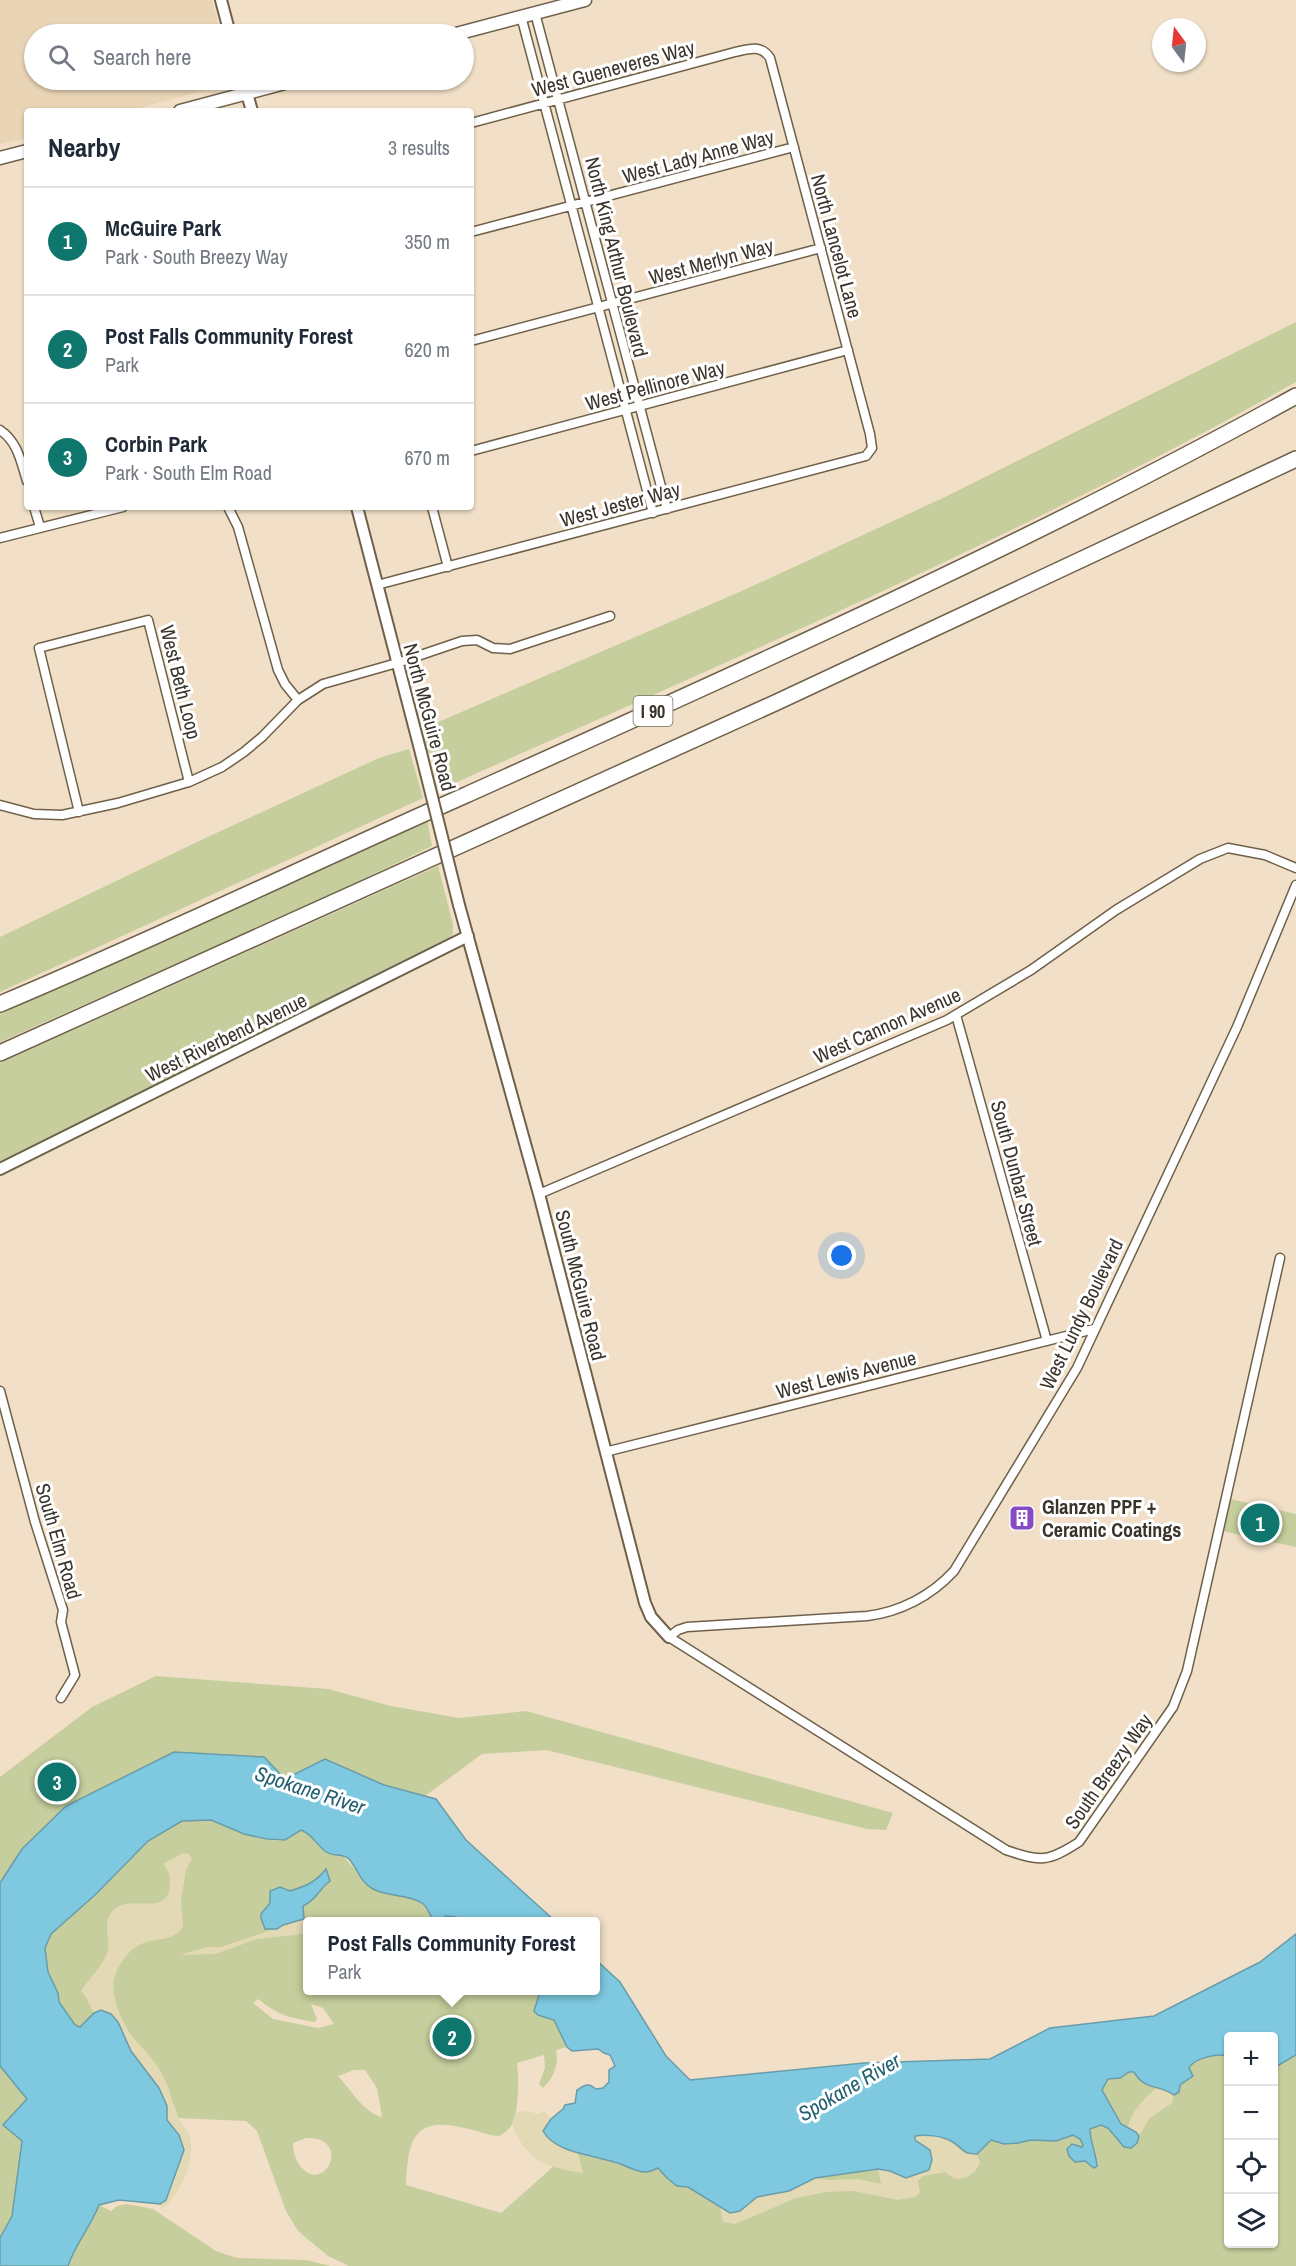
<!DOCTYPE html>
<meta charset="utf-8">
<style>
:root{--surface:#fff;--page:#f6f6f7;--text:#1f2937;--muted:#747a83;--line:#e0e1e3;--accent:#0f766e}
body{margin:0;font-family:"Archivo Narrow",sans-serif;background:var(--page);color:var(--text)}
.controls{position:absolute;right:18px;bottom:18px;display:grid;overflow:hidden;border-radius:6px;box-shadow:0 2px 4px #0004}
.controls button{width:54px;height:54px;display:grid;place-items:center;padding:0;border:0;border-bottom:2px solid var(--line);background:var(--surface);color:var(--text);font:30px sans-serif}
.compass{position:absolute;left:1152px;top:18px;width:54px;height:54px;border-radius:50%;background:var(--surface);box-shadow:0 2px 4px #0004;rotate:345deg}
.you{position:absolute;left:842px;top:1256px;width:21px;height:21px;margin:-15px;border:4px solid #fff;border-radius:50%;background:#1a73e8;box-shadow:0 0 0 9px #1a73e833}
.badge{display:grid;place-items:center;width:39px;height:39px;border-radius:50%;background:var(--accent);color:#fff;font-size:20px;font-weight:700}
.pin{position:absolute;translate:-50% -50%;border:3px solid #fff;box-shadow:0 2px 6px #0006}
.popup{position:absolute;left:303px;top:1917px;width:297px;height:78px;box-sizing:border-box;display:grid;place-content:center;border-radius:6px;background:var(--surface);filter:drop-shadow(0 2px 4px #0005);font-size:20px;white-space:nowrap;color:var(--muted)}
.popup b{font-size:22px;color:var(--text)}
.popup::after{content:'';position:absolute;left:50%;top:100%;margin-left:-12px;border:12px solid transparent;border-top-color:var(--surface)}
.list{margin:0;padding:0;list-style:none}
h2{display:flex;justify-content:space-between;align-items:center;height:78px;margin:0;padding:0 24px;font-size:26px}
h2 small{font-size:20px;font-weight:400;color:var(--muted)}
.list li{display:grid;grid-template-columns:39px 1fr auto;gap:18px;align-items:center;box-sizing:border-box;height:108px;padding:0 24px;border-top:2px solid var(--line)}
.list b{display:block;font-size:22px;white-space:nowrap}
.list p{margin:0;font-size:20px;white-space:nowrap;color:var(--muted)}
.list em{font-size:20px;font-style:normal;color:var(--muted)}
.icon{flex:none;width:33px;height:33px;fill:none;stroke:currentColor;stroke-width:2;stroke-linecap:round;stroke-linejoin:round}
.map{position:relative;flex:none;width:1296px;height:2266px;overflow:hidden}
.search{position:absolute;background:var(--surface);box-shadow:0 2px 4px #0004;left:24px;top:24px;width:450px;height:66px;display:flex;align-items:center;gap:15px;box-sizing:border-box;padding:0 21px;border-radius:33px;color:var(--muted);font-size:22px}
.panel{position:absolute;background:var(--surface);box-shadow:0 2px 4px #0004;left:24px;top:108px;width:450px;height:402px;border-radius:6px}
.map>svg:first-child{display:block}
.built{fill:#e9d4b5}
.green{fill:#c5ce9c;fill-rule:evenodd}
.sand{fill:#e3d9b4}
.water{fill:#7ec9e0;stroke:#6a9caa;stroke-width:1.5}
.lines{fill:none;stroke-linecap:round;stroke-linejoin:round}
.minor-casing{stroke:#6f604a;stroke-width:11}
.tertiary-casing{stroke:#6f604a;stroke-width:14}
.primary-casing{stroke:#6f604a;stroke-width:15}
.motorway-casing{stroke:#6f604a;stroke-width:18}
.minor{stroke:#fff;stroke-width:8}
.tertiary{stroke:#fff;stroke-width:10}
.primary{stroke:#fff;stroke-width:12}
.motorway{stroke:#fff;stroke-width:15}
.tertiary-bridge-casing{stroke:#6f604a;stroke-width:14;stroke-linecap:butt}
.tertiary-bridge{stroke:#fff;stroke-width:10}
.labels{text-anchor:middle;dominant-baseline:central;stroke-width:6;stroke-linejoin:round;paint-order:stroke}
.shield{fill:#fff;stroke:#76716b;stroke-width:1.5}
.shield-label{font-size:18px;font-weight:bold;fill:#3b342b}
.street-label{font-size:20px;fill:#3b342b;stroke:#fff}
.poi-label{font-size:20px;font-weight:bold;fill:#3b342b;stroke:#fff;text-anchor:start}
.water-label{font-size:21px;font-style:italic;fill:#236070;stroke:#fff}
</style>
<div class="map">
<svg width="1296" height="2266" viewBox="0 0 1296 2266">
<rect width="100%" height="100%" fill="#f1e0c7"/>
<path class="built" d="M0 0H212L221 34H34V80H229L224 85 129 111H27V138L0 144Z"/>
<path class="green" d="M1296 322V382C1020 537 728 661 439 790L438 781 448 777 426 748 420 730 744 590 945 497Z
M409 749 423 798 0 992V937L199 841 379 758Z
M427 819 432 846 330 895 0 1042V1012Z
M438 866 453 924V934L448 940 0 1161V1063Z
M1230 1499 1296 1514V1547L1222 1531Z
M156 1676 328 1689 391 1706 459 1718 526 1711 893 1813 886 1830 867 1829 546 1750 482 1754 425 1796 384 1785 285 1779 0 1883V1777L92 1707Z
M211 1820C230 1828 263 1844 285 1840 290 1839 296 1833 301 1830L308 1832 326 1852 342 1855 373 1889 420 1901 445 1916 456 1917 460 1921 308 1922V1990L540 1991 535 2004 538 2015 554 2020 567 2047 556 2050C559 2064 554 2078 543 2088L539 2084 545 2068 544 2055 517 2063C519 2077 519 2114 511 2126 508 2130 504 2133 500 2136 487 2136 481 2131 469 2129 415 2115 408 2136 406 2185L501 2213 572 2150 588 2157 613 2161 643 2172 658 2167 666 2177 677 2186 688 2187 740 2211 750 2202 815 2178 878 2169 915 2140H991L1004 2144 1031 2140 1056 2141 1073 2135 1080 2139 1083 2147 1072 2144 1067 2149 1097 2165 1090 2129 1101 2125 1108 2128 1124 2147 1131 2148 1137 2143 1121 2124 1102 2090 1108 2079 1120 2078 1129 2072 1180 2085 1191 2064 1216 2053 1228 2056V2244H1274V2064L1277 2066 1296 2055V2266H349L328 2256 298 2231 286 2211 257 2131 246 2121 178 2118 166 2082 101 2010C91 2014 88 2023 80 2027L75 2025 59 2002 58 1993 48 1972 45 1948 51 1934 95 1895 148 1841 182 1821ZM258 1999C278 2015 289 2018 315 2022L317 2019 311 2004 323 2008 334 2024 318 2028 273 2019 253 2003ZM354 2070H365L377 2088 382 2117C363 2112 352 2091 338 2076ZM306 2138C352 2137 326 2192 303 2169 296 2162 293 2153 293 2143Z
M0 2066 27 2099 12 2216 0 2238Z
M127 2204 153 2209 216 2251 237 2258 306 2260 331 2266H68C75 2244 91 2227 99 2205L111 2211 117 2206Z"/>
<path class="sand" d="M183 1853 189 1854 192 1859 186 1870 181 1901 183 1927C171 1943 155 1937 139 1945 129 1950 120 1963 116 1973 108 1989 120 2019 130 2033 139 2046 153 2057 161 2072 168 2086 172 2100 176 2114 179 2123 188 2129 190 2138 196 2162 180 2194 161 2210L160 2204 166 2200 184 2150 179 2135 167 2120V2106L159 2088 131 2051 118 2022 101 2010 94 2013C89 2004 88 1998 81 1991 88 1980 104 1964 107 1953 111 1939 102 1926 111 1913 128 1890 167 1920 170 1885 170 1876 169 1870 163 1864Z
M304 1919V1934L257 1939 216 1954 180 1955 207 1947H221Z
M1155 2089 1169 2091 1174 2095 1172 2103 1150 2118 1139 2136 1128 2127C1131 2112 1143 2099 1155 2089Z
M529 2111 537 2114 545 2111 551 2119 543 2131 554 2143 578 2153 583 2173C545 2167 528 2162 512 2125L516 2112Z
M921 2135 948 2139 966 2154H977L980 2163C975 2176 957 2186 946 2172L923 2176 918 2181 920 2193 915 2197 898 2200 854 2191 826 2192 796 2198 735 2224 723 2222 720 2207 730 2213 740 2211 757 2197 789 2191 815 2178 829 2180 858 2179 881 2184 878 2169 890 2171 906 2178 915 2136Z"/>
<path class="water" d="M174 1752 264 1757 285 1779 325 1759 384 1785 436 1799 466 1840 555 1921 460 1922 456 1917 445 1916 441 1921H435C429 1916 429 1908 422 1903 408 1894 388 1897 373 1889 361 1883 358 1870 350 1860 343 1852 333 1858 325 1851 316 1844 312 1834 301 1830L285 1840 267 1839 244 1834 211 1820 182 1821 148 1841 95 1895 51 1934 45 1948 48 1972 58 1993 59 2002 75 2025 80 2027 94 2013 101 2010 111 2014 118 2022 131 2051 159 2088 167 2106V2120L179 2135 184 2150 166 2200 160 2204 119 2200 99 2205C90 2228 75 2244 68 2266H0V2238L12 2216 22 2141 3 2125 27 2099 0 2066V1883L22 1849 66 1806Z
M326 1869 330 1881C317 1890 319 1898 303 1906L304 1919 283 1925 277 1929H265L261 1918V1914L270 1903V1891L280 1887 290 1891C306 1886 316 1882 326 1869Z
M1296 1934V2055L1277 2066 1274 2064V2036H1228V2056C1218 2053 1194 2058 1189 2068L1193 2076 1180 2085 1179 2092 1174 2095C1159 2084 1145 2091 1134 2072H1129L1120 2078 1108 2079 1102 2090 1121 2124 1136 2132 1139 2136 1137 2143 1131 2148 1124 2147 1108 2128 1101 2125 1090 2129C1090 2141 1096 2153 1097 2166L1094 2168 1085 2161 1075 2162 1069 2156 1067 2149 1072 2144 1082 2147 1083 2145 1080 2139 1073 2135 1056 2141 1031 2140 1018 2143 1004 2144 991 2140 977 2154C961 2154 964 2148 951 2141 942 2136 925 2134 915 2136V2140L930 2150 932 2160 929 2170 906 2178 890 2171 878 2169 815 2178 789 2191 757 2197 740 2211 730 2213 688 2187 677 2186 666 2177 658 2168C654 2170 650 2172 645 2172 635 2172 624 2164 614 2162 593 2155 555 2153 543 2131L551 2119 563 2109 565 2105 575 2103 577 2090C585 2085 588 2082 596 2089L603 2088 609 2082V2070L615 2066 610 2055 604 2053 598 2049 572 2051 567 2047 554 2020 538 2015 534 2011 540 1991 596 1990V1960L620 1982 666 2056 690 2080 864 2063 990 2059 1050 2028 1154 2016 1260 1962Z"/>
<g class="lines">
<g class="minor-casing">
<path id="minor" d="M535 13 667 509
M521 16 653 513
M471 232 794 147
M471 341 821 248
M0 430C18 442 21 462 27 481
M471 451 848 350
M34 507 40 527
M228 507 238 527 278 670 285 684 298 700
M432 507 448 567
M0 538 123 507
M377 585 866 456 872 448 870 434 770 58C761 44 748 49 735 52L471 123
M0 805 34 814 62 815 118 803 189 782 222 767 244 752 262 737 298 700 323 684 397 663 462 641 477 640 493 648 510 649 610 616
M79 812 39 648 148 620 189 782
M956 1015 1047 1341
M539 1194 947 1020 1031 970 1116 910 1200 859 1228 848 1265 855 1296 868
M1280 1258 1187 1671 1173 1707 1079 1842C1048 1862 1041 1862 1006 1850L669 1637 678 1630 687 1627 867 1616C900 1612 931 1596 954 1571L1077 1368 1237 1027 1296 885
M0 1391 35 1522 63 1610 61 1622 75 1675 61 1698
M605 1452 1094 1329"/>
</g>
<g class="tertiary-casing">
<path id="tertiary" d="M221 0 230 34
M243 80 252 111
M357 507 421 753
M459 905 539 1194 645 1603 651 1617 669 1637
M0 1169 468 936"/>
</g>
<g class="primary-casing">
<path id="primary" d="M456 34 585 0
M180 111 296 80
M0 158 27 151"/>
</g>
<g class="motorway-casing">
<path id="motorway" d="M0 1004C157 938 310 864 466 795 746 669 1027 544 1296 396
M0 1053 775 703 1296 459"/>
</g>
<use href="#minor" class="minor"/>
<use href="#tertiary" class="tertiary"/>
<use href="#primary" class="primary"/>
<use href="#motorway" class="motorway"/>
<g class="tertiary-bridge-casing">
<path id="tertiary-bridge" d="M421 753 459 905"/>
</g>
<use href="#tertiary-bridge" class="tertiary-bridge"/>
</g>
<defs>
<g id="building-square" transform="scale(1.35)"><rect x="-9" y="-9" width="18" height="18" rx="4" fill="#864bc2" stroke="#fff"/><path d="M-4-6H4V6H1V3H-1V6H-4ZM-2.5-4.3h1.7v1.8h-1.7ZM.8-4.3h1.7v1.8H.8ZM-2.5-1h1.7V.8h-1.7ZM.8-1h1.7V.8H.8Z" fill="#fff"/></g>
</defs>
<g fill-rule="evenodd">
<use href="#building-square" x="1022" y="1518"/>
</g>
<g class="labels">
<rect class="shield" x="633.5" y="696" width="39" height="30" rx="4.5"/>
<g class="shield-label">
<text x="653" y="711">I 90</text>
</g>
<g class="street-label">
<text transform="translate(613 68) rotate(-15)">West Gueneveres Way</text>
<text transform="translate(698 156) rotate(-15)">West Lady Anne Way</text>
<text transform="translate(837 246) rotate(75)">North Lancelot Lane</text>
<text transform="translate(617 257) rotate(76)">North King Arthur Boulevard</text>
<text transform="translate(711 261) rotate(-15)">West Merlyn Way</text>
<text transform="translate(655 385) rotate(-15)">West Pellinore Way</text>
<text transform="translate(620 504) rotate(-15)">West Jester Way</text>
<text transform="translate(181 682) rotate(76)">West Beth Loop</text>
<text transform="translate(430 717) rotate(75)">North McGuire Road</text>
<text transform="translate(887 1025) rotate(-24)">West Cannon Avenue</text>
<text transform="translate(226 1037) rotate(-26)">West Riverbend Avenue</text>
<text transform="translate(1017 1173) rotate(75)">South Dunbar Street</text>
<text transform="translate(581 1285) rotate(76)">South McGuire Road</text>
<text transform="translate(1081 1314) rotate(-64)">West Lundy Boulevard</text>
<text transform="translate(846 1374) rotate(-14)">West Lewis Avenue</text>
<text transform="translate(59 1541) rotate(74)">South Elm Road</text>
<text transform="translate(1108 1771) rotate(-55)">South Breezy Way</text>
</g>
<g class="poi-label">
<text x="1042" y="1506">Glanzen PPF +<tspan x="1042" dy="23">Ceramic Coatings</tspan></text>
</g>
<g class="water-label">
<text transform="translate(310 1790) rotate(18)">Spokane River</text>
<text transform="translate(849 2087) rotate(-30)">Spokane River</text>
</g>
</g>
</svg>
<div class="controls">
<button>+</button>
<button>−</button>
<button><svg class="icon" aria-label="locate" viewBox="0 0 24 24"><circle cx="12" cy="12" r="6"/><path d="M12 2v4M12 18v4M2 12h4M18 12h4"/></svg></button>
<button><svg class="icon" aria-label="layers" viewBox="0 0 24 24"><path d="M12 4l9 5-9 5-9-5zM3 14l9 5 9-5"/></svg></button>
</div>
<svg class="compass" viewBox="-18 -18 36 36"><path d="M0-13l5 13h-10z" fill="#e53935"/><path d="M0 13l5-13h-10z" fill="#747a83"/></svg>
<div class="you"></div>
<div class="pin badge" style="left:1260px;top:1523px">1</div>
<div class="pin badge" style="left:452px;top:2037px">2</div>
<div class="popup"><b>Post Falls Community Forest</b>Park</div>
<div class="pin badge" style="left:57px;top:1782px">3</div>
<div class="search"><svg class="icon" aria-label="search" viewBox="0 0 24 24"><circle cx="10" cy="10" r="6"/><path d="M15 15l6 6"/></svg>Search here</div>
<section class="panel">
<h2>Nearby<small>3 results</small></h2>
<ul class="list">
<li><span class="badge">1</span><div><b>McGuire Park</b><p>Park · South Breezy Way</p></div><em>350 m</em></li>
<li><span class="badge">2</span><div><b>Post Falls Community Forest</b><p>Park</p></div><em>620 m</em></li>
<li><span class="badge">3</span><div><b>Corbin Park</b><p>Park · South Elm Road</p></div><em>670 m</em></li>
</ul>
</section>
</div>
